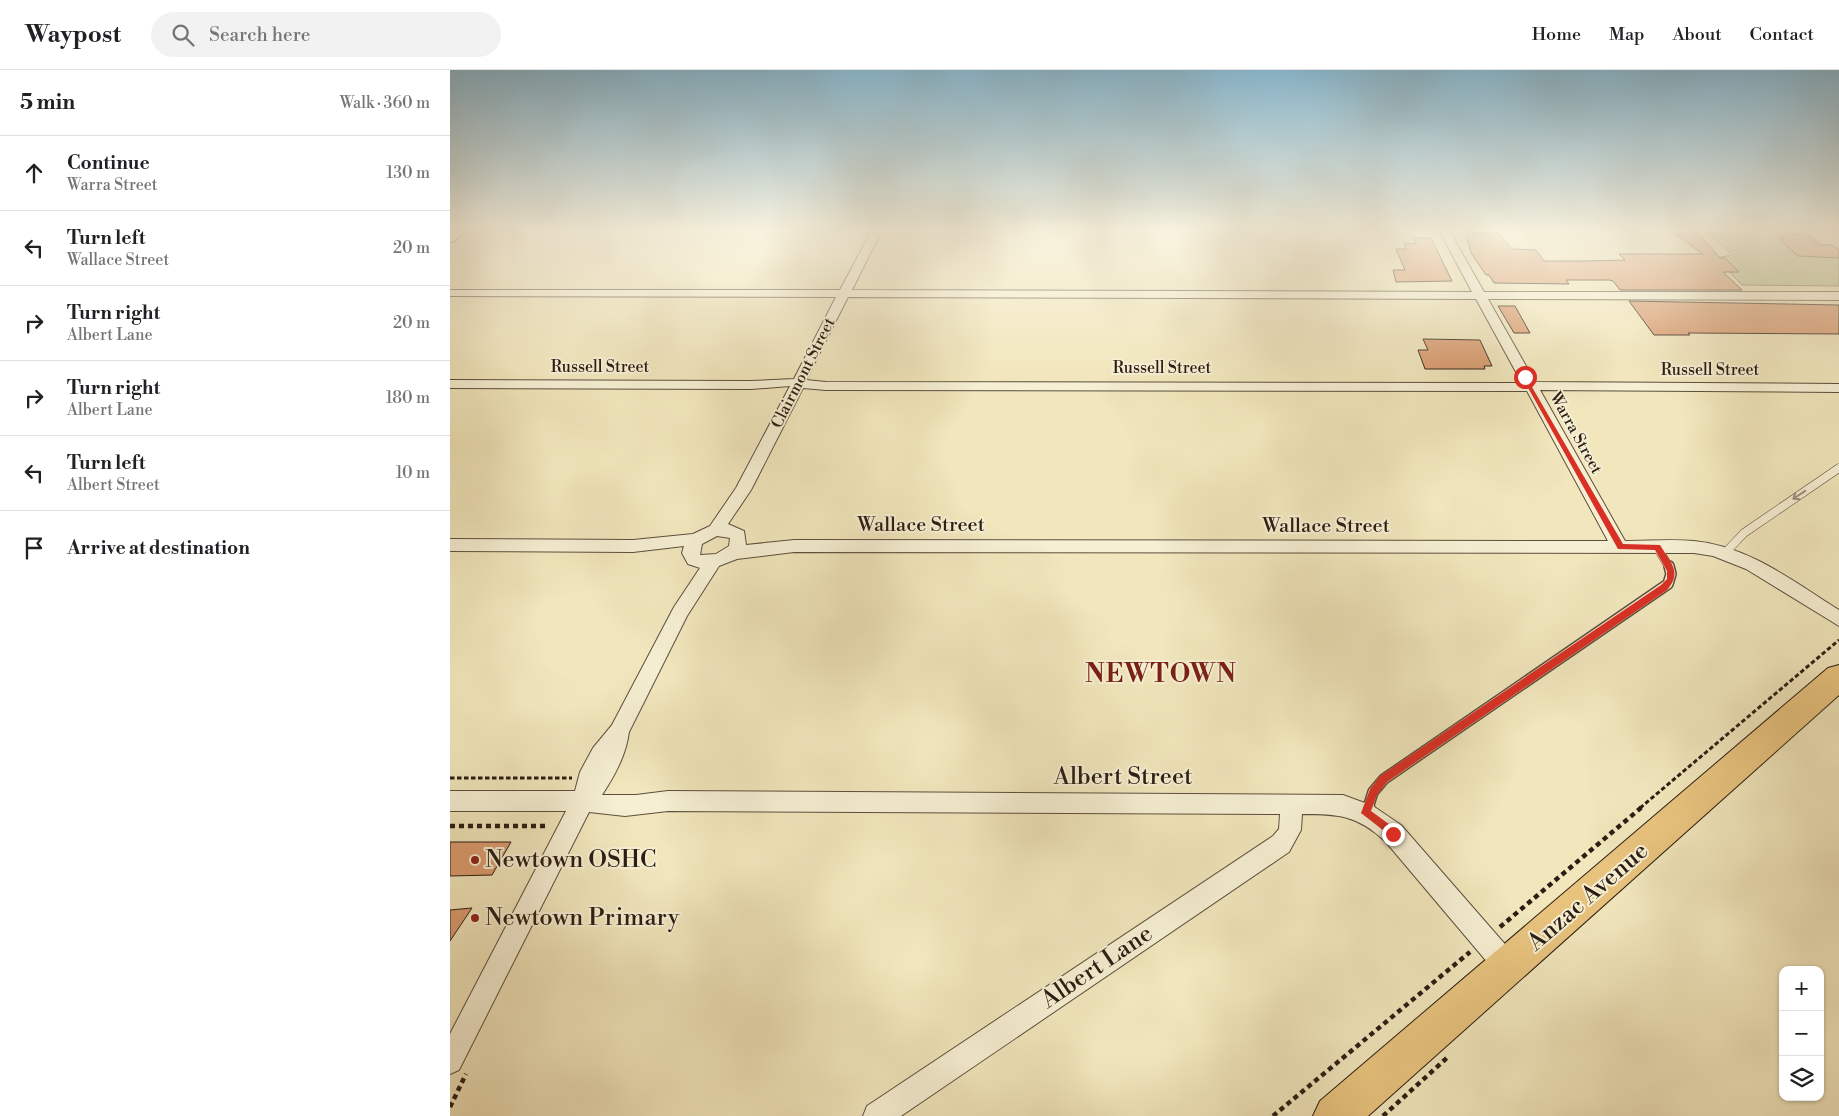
<!DOCTYPE html>
<meta charset="utf-8">
<style>
:root{--surface:#fff;--page:#f2f2f2;--text:#202124;--muted:#757577;--line:#e0e0e0}
body{margin:0;font-family:"Libre Bodoni",serif;background:var(--page);color:var(--text)}
.controls{position:absolute;right:15px;bottom:15px;display:grid;overflow:hidden;border-radius:10px;box-shadow:0 1px 4px #0004}
.controls button{width:45px;height:45px;display:grid;place-items:center;padding:0;border:0;border-bottom:1px solid var(--line);background:var(--surface);color:var(--text);font:25px sans-serif}
.stop{position:absolute;width:15px;height:15px;margin:-11px;border:4px solid #d93025;border-radius:50%;background:#fff}
.stop.end{background:#d93025;border-color:#fff;box-shadow:0 1px 5px #0008}
.list{margin:0;padding:0;list-style:none}
h2{display:flex;justify-content:space-between;align-items:center;height:65px;margin:0;padding:0 20px;font-size:21px}
h2 small{font-size:16px;font-weight:400;color:var(--muted)}
.list li{display:grid;grid-template-columns:32px 1fr auto;gap:15px;align-items:center;box-sizing:border-box;height:75px;padding:0 20px;border-top:1px solid var(--line)}
.list b{display:block;font-size:19px;white-space:nowrap}
.list p{margin:0;font-size:16px;white-space:nowrap;color:var(--muted)}
.list em{font-size:16px;font-style:normal;color:var(--muted)}
.icon{flex:none;width:28px;height:28px;fill:none;stroke:currentColor;stroke-width:2;stroke-linecap:round;stroke-linejoin:round}
.map{position:relative;flex:none;width:1389px;height:1046px;overflow:hidden}
header{display:flex;align-items:center;gap:30px;box-sizing:border-box;height:70px;padding:0 25px;background:var(--surface);border-bottom:1px solid var(--line)}
header strong{font-size:24px}
nav{display:flex;gap:28px;margin-inline-start:auto;font-size:18px}
.search{width:350px;height:45px;background:var(--page);display:flex;align-items:center;gap:12px;box-sizing:border-box;padding:0 18px;border-radius:28px;color:var(--muted);font-size:19px}
main{display:flex}
aside{flex:1;background:var(--surface)}
.map>svg:first-child{display:block}
.green{fill:#bbc48f;stroke:#737051}
.building{fill:#da9b6f;stroke:#2b1d13}
.lines{fill:none;stroke-linecap:round;stroke-linejoin:round}
.service-far2-casing{stroke:#5c4f3d;stroke-width:9}
.service-far1-casing{stroke:#5c4f3d;stroke-width:12}
.service-casing{stroke:#5c4f3d;stroke-width:15}
.minor-casing{stroke:#5c4f3d;stroke-width:2}
.secondary-casing{stroke:#2b1d13;stroke-width:3}
.primary-casing{stroke:#2b1d13;stroke-width:2}
.path-far2{stroke:#2b1d13;stroke-width:2;stroke-dasharray:2.5 2;stroke-linecap:butt}
.path-far1{stroke:#2b1d13;stroke-width:3;stroke-dasharray:4.5 2.5;stroke-linecap:butt}
.path{stroke:#2b1d13;stroke-width:4.5;stroke-dasharray:5 4;stroke-linecap:butt}
.service-far2{stroke:#f6efd3;stroke-width:8}
.service-far1{stroke:#f6efd3;stroke-width:9}
.service{stroke:#f6efd3;stroke-width:12}
.minor{fill:#f6efd3;fill-rule:evenodd}
.secondary{fill:#f6efd3;fill-rule:evenodd}
.primary{fill:#e8c37e;fill-rule:evenodd}
.oneway{stroke:#9b907d}
.route{fill:#d93025}
.poi-dot{fill:#8f2418;stroke:#f6efd3;stroke-width:2}
.labels{text-anchor:middle;dominant-baseline:central;stroke-width:4;stroke-linejoin:round;paint-order:stroke}
.far-street-label{font-size:16px;fill:#2b1d13;stroke:#f6efd3}
.street-label{font-size:20px;fill:#2b1d13;stroke:#f6efd3}
.near-street-label{font-size:24px;fill:#2b1d13;stroke:#f6efd3}
.near-poi-label{font-size:24px;fill:#2b1d13;stroke:#f6efd3;text-anchor:start}
.district-label{font-size:25px;font-weight:bold;letter-spacing:1px;fill:#7a1f14;stroke:#f6efd3}
</style>
<header>
<strong>Waypost</strong>
<div class="search"><svg class="icon" aria-label="search" viewBox="0 0 24 24"><circle cx="10" cy="10" r="6"/><path d="M15 15l6 6"/></svg>Search here</div>
<nav><a>Home</a><a>Map</a><a>About</a><a>Contact</a></nav>
</header>
<main>
<aside>
<h2>5 min<small>Walk · 360 m</small></h2>
<ul class="list">
<li><svg class="icon" aria-label="ahead" viewBox="0 0 24 24"><path d="M12 20V5M6 11l6-6 6 6"/></svg><div><b>Continue</b><p>Warra Street</p></div><em>130 m</em></li>
<li><svg class="icon" aria-label="left" viewBox="0 0 24 24"><path d="M17 20v-9H6M10 6l-5 5 5 5"/></svg><div><b>Turn left</b><p>Wallace Street</p></div><em>20 m</em></li>
<li><svg class="icon" aria-label="right" viewBox="0 0 24 24"><path d="M7 20v-9h11M14 6l5 5-5 5"/></svg><div><b>Turn right</b><p>Albert Lane</p></div><em>20 m</em></li>
<li><svg class="icon" aria-label="right" viewBox="0 0 24 24"><path d="M7 20v-9h11M14 6l5 5-5 5"/></svg><div><b>Turn right</b><p>Albert Lane</p></div><em>180 m</em></li>
<li><svg class="icon" aria-label="left" viewBox="0 0 24 24"><path d="M17 20v-9H6M10 6l-5 5 5 5"/></svg><div><b>Turn left</b><p>Albert Street</p></div><em>10 m</em></li>
<li><svg class="icon" aria-label="arrive" viewBox="0 0 24 24"><path d="M6 21V4h12l-3 4 3 4H6"/></svg><div><b>Arrive at destination</b></div></li>
</ul>
</aside>
<div class="map">
<svg width="1389" height="1046" viewBox="0 0 1389 1046">
<rect width="100%" height="100%" fill="#f1e6bc"/>
<filter id="stains"><feTurbulence type="fractalNoise" baseFrequency=".004" numOctaves="4"/><feColorMatrix values="0 0 0 0 .2 0 0 0 0 .09 0 0 0 0 .02 0 0 0 .5 -.17"/></filter>
<radialGradient id="worn" r=".72"><stop offset=".6" stop-color="#630" stop-opacity="0"/><stop offset="1" stop-color="#630" stop-opacity=".3"/></radialGradient>
<path class="green" d="M1257 162H1356L1389 188V216L1292 215 1266 188 1282 185Z"/>
<path class="building" d="M1016 163H1048L1062 179 1086 180 1094 191H1135L1175 190 1169 184H1253L1225 164 1248 163 1270 188H1275L1289 202H1273L1292 220H1170L1163 211 1159 210H1116L1119 214 1044 213 1039 205H1036L1021 183Z
M1329 165H1357L1369 175H1382L1389 180V188L1348 186 1329 169H1334Z
M963 168H981L1002 211 946 212 943 200H955L946 179H956L954 173 966 174Z
M1179 231 1389 235V264L1238 263 1240 265H1204Z
M1048 236H1065L1080 263H1064Z
M973 269 1030 270 1042 296H1034L1035 299H975L968 280H978Z
M0 772H61L42 805 0 806Z
M22 838 0 871V840Z"/>
<g class="lines">
<g class="service-far2-casing">
<path id="service-far2" d="M1207 477 1219 497
M1275 483 1294 463 1389 398"/>
</g>
<g class="service-far1-casing">
<path id="service-far1" d="M918 738 923 722 934 709 1218 514 1221 504 1219 496"/>
</g>
<g class="service-casing">
<path id="service" d="M916 743 918 737"/>
</g>
<g class="minor-casing">
<path id="minor" d="M422 160H432L402 220 1022 222 989 160H999L1034 222H1389V230L1038 229 1085 312 1389 314V322L1090 320 1175 471C1198 471 1222 469 1244 471 1299 476 1344 512 1389 540V556L1296 499 1263 486 1244 483 344 482 287 489 269 496 237 546 179 662C176 685 165 705 152 725H186L218 721 893 725 923 736 951 755 1067 888 1070 897 1067 906 1058 909 1049 906 935 771C907 745 888 744 852 744L851 760 839 782 451 1046H413L417 1036 823 766 829 759 830 744 218 741 175 746 139 742 9 1000 0 1004V964L116 741H0V721H125L130 702 143 678 162 655 224 537 250 498 238 494 232 483 234 476 183 482 0 481V469L183 470 243 464 260 456 286 418 340 316 301 319 0 318V310L301 311 344 309 386 227 0 226V220H390ZM398 227 1026 229 1072 313 376 312 356 310ZM353 318 376 320 1077 321 1158 471 344 470 296 475 294 461 278 454 301 420ZM267 466 280 468 279 476 266 484 250 485 252 474Z"/>
</g>
<g class="secondary-casing">
<path id="secondary" d="M0 160H16L5 170 0 172Z"/>
</g>
<g class="primary-casing">
<path id="primary" d="M1389 595V625L918 1046H863L870 1031 1378 598Z"/>
</g>
<path class="path-far2" d="M1215 160H1389"/>
<path class="path-far1" d="M0 708H122
M1190 738 1389 570"/>
<path class="path" d="M0 756H99
M1050 857 1192 737
M0 1037 16 1004
M823 1046 1020 882
M933 1046 999 986"/>
<use href="#service-far2" class="service-far2"/>
<use href="#service-far1" class="service-far1"/>
<use href="#service" class="service"/>
<use href="#minor" class="minor"/>
<use href="#secondary" class="secondary"/>
<use href="#primary" class="primary"/>
</g>
<defs><path id="oneway-shaft" d="M-6 0H5M1.5-3L5.5 0L1.5 3" fill="none" stroke-width="1.6" stroke-linecap="round" stroke-linejoin="round" transform="scale(1.25)"/></defs>
<use class="oneway" href="#oneway-shaft" transform="translate(1349 425) rotate(146)"/>
<linearGradient id="sky" x2="0" y2="1"><stop stop-color="#89b9d1"/><stop offset="0.52" stop-color="#f9f4e1"/><stop offset="1" stop-color="#f9f4e1" stop-opacity="0"/></linearGradient>
<rect width="1389" height="306" fill="url(#sky)"/>
<path class="route" d="M1075 305 1173 474 1210 475C1220 492 1233 502 1217 520L937 712 927 725 921 741 947 760V767L943 768 911 743 920 719 930 706 1211 515 1217 509V501L1205 480 1168 479 1072 307Z"/>
<g class="poi-dot">
<circle cx="25" cy="790" r="5"/>
<circle cx="25" cy="848" r="5"/>
</g>
<g class="labels">
<g class="far-street-label">
<text x="150" y="297">Russell Street</text>
<text x="712" y="298">Russell Street</text>
<text x="1260" y="300">Russell Street</text>
<text transform="translate(353 303) rotate(-63)">Clairmont Street</text>
<text transform="translate(1126 363) rotate(61)">Warra Street</text>
</g>
<g class="street-label">
<text x="471" y="455">Wallace Street</text>
<text x="876" y="456">Wallace Street</text>
</g>
<g class="near-street-label">
<text x="673" y="707">Albert Street</text>
<text transform="translate(1138 827) rotate(-41)">Anzac Avenue</text>
<text transform="translate(647 897) rotate(-34)">Albert Lane</text>
</g>
<g class="near-poi-label">
<text x="35" y="790">Newtown OSHC</text>
<text x="35" y="848">Newtown Primary</text>
</g>
<g class="district-label">
<text x="711" y="604">NEWTOWN</text>
</g>
</g>
<rect width="100%" height="100%" filter="url(#stains)"/>
<rect width="100%" height="100%" fill="url(#worn)"/>
</svg>
<div class="controls">
<button>+</button>
<button>−</button>
<button><svg class="icon" aria-label="layers" viewBox="0 0 24 24"><path d="M12 4l9 5-9 5-9-5zM3 14l9 5 9-5"/></svg></button>
</div>
<div class="stop" style="left:1075px;top:307px"></div>
<div class="stop end" style="left:943px;top:764px"></div>
</div>
</main>
